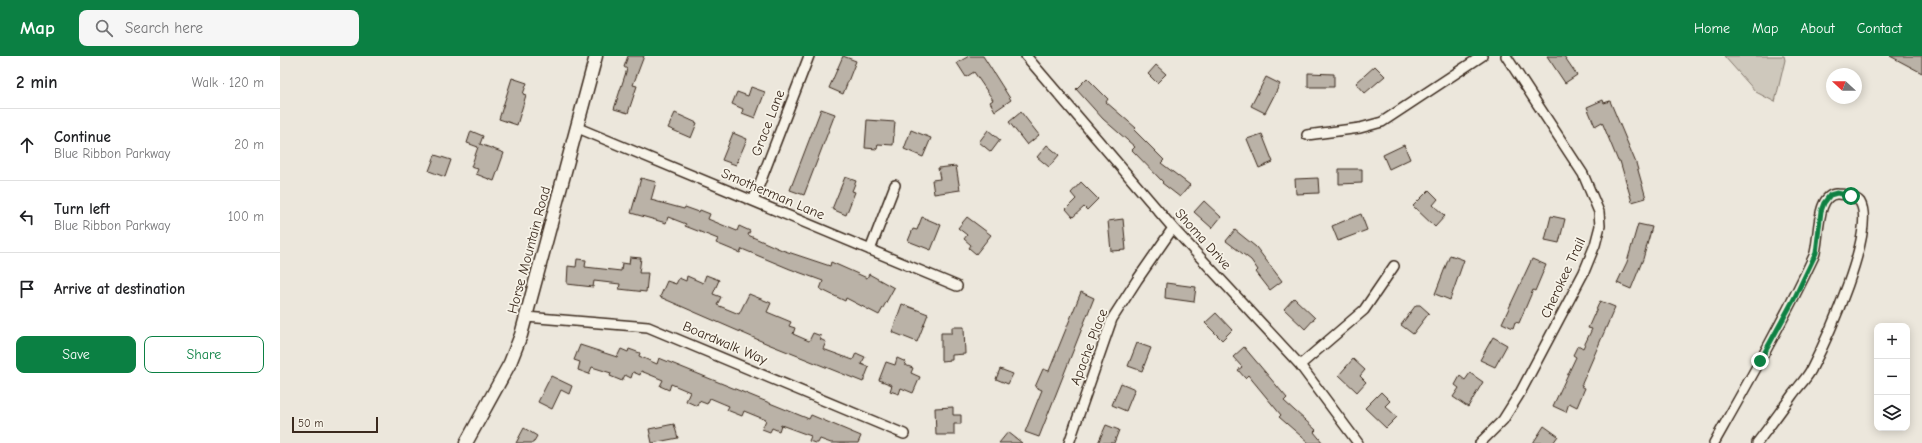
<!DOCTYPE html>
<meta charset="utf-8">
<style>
:root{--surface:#fff;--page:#f6f6f6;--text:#202124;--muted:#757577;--line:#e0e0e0;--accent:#0b8043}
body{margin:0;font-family:"Comic Neue",sans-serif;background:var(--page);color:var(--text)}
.controls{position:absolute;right:12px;bottom:12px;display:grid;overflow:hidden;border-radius:8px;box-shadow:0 2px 10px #0003}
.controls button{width:36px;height:36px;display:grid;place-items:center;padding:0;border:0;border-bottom:1px solid var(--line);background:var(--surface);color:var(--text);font:20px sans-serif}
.compass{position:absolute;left:1546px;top:12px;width:36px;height:36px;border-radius:50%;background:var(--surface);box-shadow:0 2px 10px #0003;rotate:291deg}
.scale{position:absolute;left:12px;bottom:10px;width:86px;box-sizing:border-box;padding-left:4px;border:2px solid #3b2a1e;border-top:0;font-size:11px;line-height:14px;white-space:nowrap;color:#3b2a1e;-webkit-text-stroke:3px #f7f3e8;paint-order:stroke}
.stop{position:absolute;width:12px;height:12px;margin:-9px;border:3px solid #0b8043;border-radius:50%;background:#fff}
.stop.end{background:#0b8043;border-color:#fff;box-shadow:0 1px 4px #0008}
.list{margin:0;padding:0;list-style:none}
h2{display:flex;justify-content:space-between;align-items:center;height:52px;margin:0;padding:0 16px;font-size:17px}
h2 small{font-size:13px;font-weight:400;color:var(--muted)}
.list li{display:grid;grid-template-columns:26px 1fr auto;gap:12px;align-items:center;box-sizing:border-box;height:72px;padding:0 16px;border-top:1px solid var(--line)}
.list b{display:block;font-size:15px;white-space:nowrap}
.list p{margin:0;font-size:13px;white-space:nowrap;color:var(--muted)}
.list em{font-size:13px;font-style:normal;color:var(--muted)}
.actions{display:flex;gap:8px;padding:12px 16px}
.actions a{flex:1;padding:9px 0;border:1px solid var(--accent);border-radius:8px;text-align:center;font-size:14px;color:var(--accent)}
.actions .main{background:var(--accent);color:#fff}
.icon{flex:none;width:22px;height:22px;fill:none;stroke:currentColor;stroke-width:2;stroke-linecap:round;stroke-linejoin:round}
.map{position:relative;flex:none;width:1642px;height:387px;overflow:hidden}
header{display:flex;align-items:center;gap:24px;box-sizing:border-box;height:56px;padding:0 20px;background:var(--accent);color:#fff}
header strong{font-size:19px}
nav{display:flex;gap:22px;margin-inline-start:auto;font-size:14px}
.search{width:280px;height:36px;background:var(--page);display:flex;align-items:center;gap:10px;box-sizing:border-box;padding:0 14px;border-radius:8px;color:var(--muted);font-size:15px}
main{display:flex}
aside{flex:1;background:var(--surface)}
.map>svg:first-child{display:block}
.green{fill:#cec8bc;stroke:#84796d}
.building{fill:#bab2a7;stroke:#3b2a1e}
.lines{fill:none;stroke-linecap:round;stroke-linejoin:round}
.minor-casing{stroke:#3b2a1e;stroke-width:12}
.tertiary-casing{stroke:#3b2a1e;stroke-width:15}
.minor{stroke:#f7f3e8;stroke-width:9}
.tertiary{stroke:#f7f3e8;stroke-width:12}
.route{stroke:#0b8043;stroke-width:5}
.labels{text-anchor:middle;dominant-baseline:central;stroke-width:3.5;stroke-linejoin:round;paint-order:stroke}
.street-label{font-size:14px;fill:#3b2a1e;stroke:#f7f3e8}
</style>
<header>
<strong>Map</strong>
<div class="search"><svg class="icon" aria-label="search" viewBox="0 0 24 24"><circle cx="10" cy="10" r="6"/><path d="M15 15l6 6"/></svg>Search here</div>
<nav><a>Home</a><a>Map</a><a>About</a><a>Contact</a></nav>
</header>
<main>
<aside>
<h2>2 min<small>Walk · 120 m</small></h2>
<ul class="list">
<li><svg class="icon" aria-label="ahead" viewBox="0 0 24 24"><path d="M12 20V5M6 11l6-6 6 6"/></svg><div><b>Continue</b><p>Blue Ribbon Parkway</p></div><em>20 m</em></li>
<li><svg class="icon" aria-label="left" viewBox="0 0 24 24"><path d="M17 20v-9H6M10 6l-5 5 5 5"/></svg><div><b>Turn left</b><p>Blue Ribbon Parkway</p></div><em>100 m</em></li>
<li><svg class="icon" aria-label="arrive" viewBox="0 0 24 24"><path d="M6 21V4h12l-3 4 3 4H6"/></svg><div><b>Arrive at destination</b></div></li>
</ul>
<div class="actions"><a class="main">Save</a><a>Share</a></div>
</aside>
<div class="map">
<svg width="1642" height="387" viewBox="0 0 1642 387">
<rect width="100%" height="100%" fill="#ece7dc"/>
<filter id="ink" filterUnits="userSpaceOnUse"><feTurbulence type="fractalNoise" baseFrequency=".025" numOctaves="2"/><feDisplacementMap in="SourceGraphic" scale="8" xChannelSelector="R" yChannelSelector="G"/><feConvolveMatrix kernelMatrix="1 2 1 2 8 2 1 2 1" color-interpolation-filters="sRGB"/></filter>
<g filter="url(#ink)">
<path class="green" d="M1444 0H1504L1505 4 1495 46 1476 36Z"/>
<path class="building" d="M348 0H364L353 29 357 30 348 57 334 53 347 13 344 11Z
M563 0 576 5 563 38 549 32Z
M689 0H703L731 44 715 55 710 46 713 44 694 16 686 21 677 7Z
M1267 0H1284L1297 19 1285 27Z
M1610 0H1642V17Z
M876 9 886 18 877 27 868 18Z
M1095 10 1105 20 1085 37 1076 27Z
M1028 17 1054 18V31H1028Z
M986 21 1000 28 985 57 971 50Z
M232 22 247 27 243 38 246 39 237 69 219 63Z
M807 22 828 43 826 46 856 72 854 74 884 104 881 107 910 129 900 141 882 127 883 126 852 94 855 91 823 63 796 33Z
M471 31 485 36 475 62 462 57 463 53 452 48 457 36 468 40Z
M1323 44 1324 47 1330 45 1356 107 1366 142 1352 146 1340 105H1338L1322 66 1315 70 1307 51Z
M541 53 555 58 524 139 510 134Z
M741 56 759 79 747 89 729 66Z
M395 57 417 67 411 82 388 72Z
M587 64 615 66 613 89 598 88 597 93 585 92Z
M631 74 651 82 643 101 624 93Z
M708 74 720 84 711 96 699 86Z
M191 75 203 80 200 88 224 97 214 125 196 118 198 113 191 111 198 91 187 87Z
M453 77 467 83 456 109 442 104Z
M982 78 993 106 979 112 967 83Z
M767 89 779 99 769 111 757 101Z
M1124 89 1130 103 1109 113 1103 99Z
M155 99 171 104 165 121 149 115Z
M676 110 680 134 654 138 652 124 660 123 658 112Z
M1059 113H1082V127L1059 128Z
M565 121 576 125 572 135 575 136 566 159 552 153Z
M361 122 376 126 371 144 404 153 405 151 419 156 420 154 430 158 428 163 457 175 459 170 470 175 468 179 502 194 550 210 551 206 587 222 589 218 614 232 599 259 566 242 565 245 540 233 543 225 510 213 462 193 460 197 436 187 438 183 405 170 406 168 388 161 386 167 351 157Z
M1038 122 1039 137 1016 138 1015 123Z
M801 126 818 143 807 154 804 151 793 161 786 153 796 143 791 137Z
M1149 134 1158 143 1153 149 1165 160 1155 171 1133 150Z
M924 145 941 161 932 172 914 156Z
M1081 158 1087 174 1058 185 1052 170Z
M1271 160 1285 163 1279 187 1265 184Z
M642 161 661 169 651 194 628 185 633 173 637 174Z
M687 161 711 179 696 198 689 192 691 189 684 183 687 179 678 172Z
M843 163 846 194 831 195 828 165Z
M1358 168 1372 171 1363 203 1351 233 1337 227 1347 206Z
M955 174 976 191 1002 225 990 234 976 216 978 214 971 204 946 185Z
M1170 199 1184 204 1170 244 1155 238Z
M350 201 361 202 359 217H368L366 236 339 233 340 228 314 225 313 231 287 228 288 210 296 211 297 203 306 204 305 211 341 215 342 207 349 208Z
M1252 203 1266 209 1255 235 1253 234 1239 267 1235 266 1233 272 1222 267Z
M426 219 439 224 433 238 441 241 437 249 459 258 469 238 491 247 487 256 511 266 509 270 515 272 513 278 529 285 533 277 541 280 540 283 546 286 543 293 573 304 576 297 585 301 581 308 589 311 583 326 488 288 380 241 387 225 396 228 399 222 406 225 407 220 423 227Z
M886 227 916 231 914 246 885 242Z
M801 236 814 242 759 381 745 376 762 334 755 331 763 313 769 315Z
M1014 242 1035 262 1025 273 1004 253Z
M1320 245 1335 251 1301 330 1305 332 1297 351 1289 347 1286 356 1273 350 1296 301 1293 299 1298 289 1303 292 1312 273 1308 272Z
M622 248 648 258 637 286 612 276Z
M1136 249H1140L1149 257 1133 278 1121 269Z
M936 257 952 274 942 284 925 267Z
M672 271H684L685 298 672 299V304L661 305V277H672Z
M1213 281 1227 289 1215 311 1200 304Z
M857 287 871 292 862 315 848 310Z
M300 289 337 301 341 293 348 296 349 293 360 297 359 300 377 308 379 302 529 363 531 359 581 380 578 387H551L540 383 538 387H535L529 385 531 380 501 369 499 375 492 372 490 376 482 373 486 364 464 355 462 360 447 354 449 350 430 342 427 348 419 345 417 350 406 345 410 336 391 328 389 334 380 330 383 324 361 315 360 319 353 316 351 322 345 319 342 325 330 320 331 317 312 311 309 318 298 314 300 306 294 304Z
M964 291 1007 342 1004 345 1036 374 1034 376 1043 387H1029L999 361 1001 359 968 319 965 322 958 314 962 311 953 301Z
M617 302 626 306 625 309 633 312 631 317 640 321 633 337 621 332 619 338 610 335 612 329 599 324 606 306 615 309Z
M1073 303 1085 314 1080 320 1086 326 1077 336 1059 319Z
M720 313 733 318 728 328 716 323Z
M1190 317 1203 326 1188 351 1173 341 1179 332 1175 329 1180 320 1185 324Z
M271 320 292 330 289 338 281 334 272 353 258 346Z
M841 327 855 333 846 355 832 349Z
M1101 336 1110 345 1105 350 1117 361 1106 372 1085 352Z
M673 351V359H681V368H674V379H656L655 352Z
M394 368 398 382 372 387 369 373Z
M826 369 839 374 834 387H818Z
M1264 370 1278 380 1273 387H1253Z
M244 372 257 380 253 387H236Z
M728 376 742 387H719Z"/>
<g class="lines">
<g class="minor-casing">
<path id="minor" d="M746 0 893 172 1020 309 1078 387
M298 72 677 230
M1027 79 1080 72 1102 66 1202 0
M473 145 529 0
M590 194 615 129
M246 261 368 271 624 378
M1020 309 1084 254 1114 210
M789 387 832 263 857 224 893 172
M1200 387 1223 364 1240 337 1304 216 1315 189 1320 170 1319 156 1303 118 1226 0
M1434 387C1469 325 1504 264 1534 200 1540 186 1535 136 1558 138 1565 138 1576 141 1580 146 1597 174 1546 285 1531 314 1526 323 1519 330 1513 338 1501 355 1489 371 1477 387"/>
</g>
<g class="tertiary-casing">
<path id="tertiary" d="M186 387 230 307 241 279 316 0"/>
</g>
<use href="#minor" class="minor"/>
<use href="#tertiary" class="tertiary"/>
</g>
</g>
<g class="lines" filter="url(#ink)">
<path class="route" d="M1480 305 1514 243 1536 197 1541 155 1544 147 1550 139 1557 137 1571 140"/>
</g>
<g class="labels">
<g class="street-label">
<text transform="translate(488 67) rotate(-69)">Grace Lane</text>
<text transform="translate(493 138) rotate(23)">Smotherman Lane</text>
<text transform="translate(923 183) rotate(48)">Shoma Drive</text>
<text transform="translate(249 194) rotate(-75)">Horse Mountain Road</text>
<text transform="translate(1283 222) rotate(-65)">Cherokee Trail</text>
<text transform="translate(445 287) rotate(23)">Boardwalk Way</text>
<text transform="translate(809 291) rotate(-69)">Apache Place</text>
</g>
</g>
</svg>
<div class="controls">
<button>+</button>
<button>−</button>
<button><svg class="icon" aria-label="layers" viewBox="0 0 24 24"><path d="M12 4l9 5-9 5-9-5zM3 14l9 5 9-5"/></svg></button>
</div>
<svg class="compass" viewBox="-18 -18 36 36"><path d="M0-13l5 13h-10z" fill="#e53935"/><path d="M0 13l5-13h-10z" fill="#757577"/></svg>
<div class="scale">50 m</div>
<div class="stop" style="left:1571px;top:140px"></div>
<div class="stop end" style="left:1480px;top:305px"></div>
</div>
</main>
